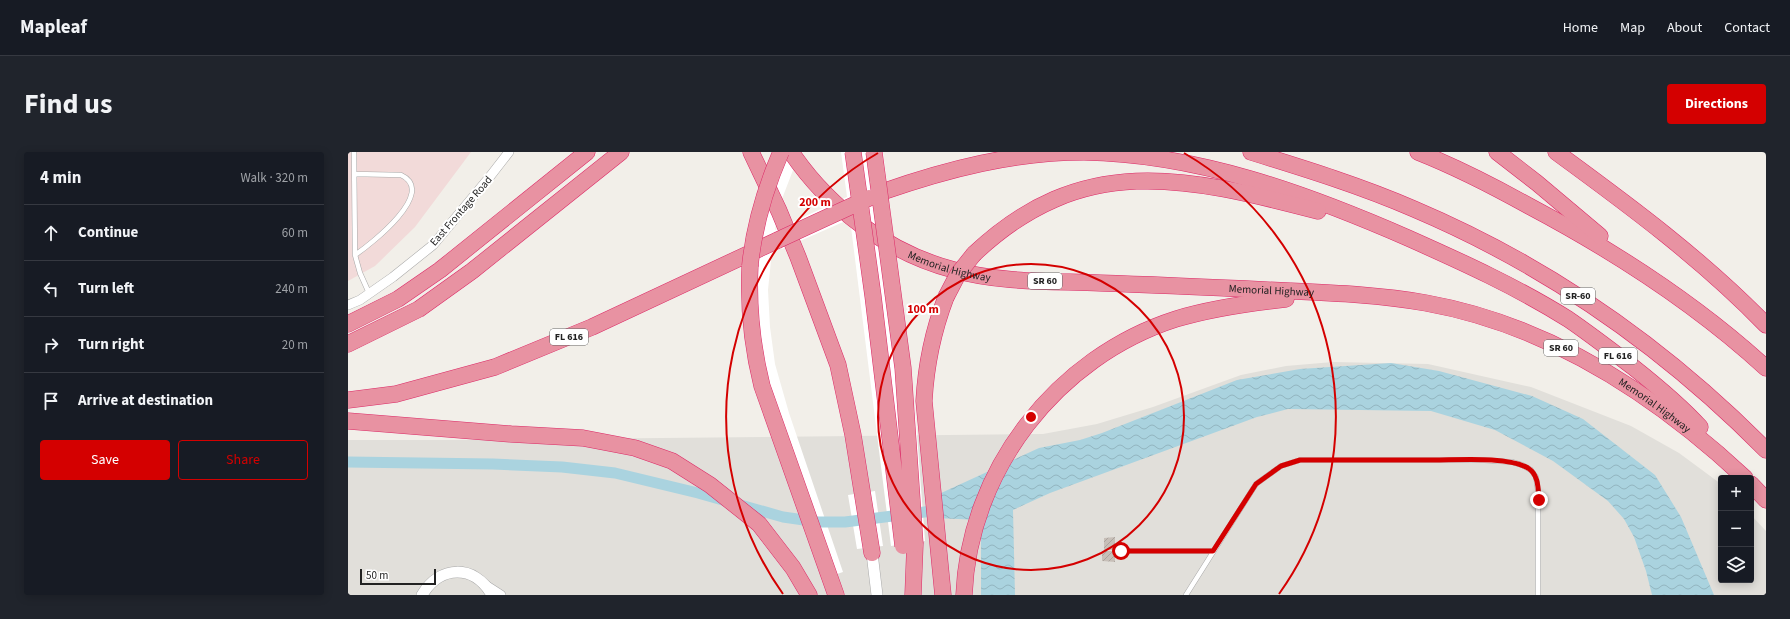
<!DOCTYPE html>
<meta charset="utf-8">
<style>
:root{--surface:#171b24;--page:#20242c;--text:#f1f3f6;--muted:#9ea1a6;--line:#363941;--accent:#d40000}
body{margin:0;font-family:"Source Sans 3",sans-serif;background:var(--page);color:var(--text)}
.controls{position:absolute;right:12px;bottom:12px;display:grid;overflow:hidden;border-radius:4px;box-shadow:0 2px 10px #0003}
.controls button{width:36px;height:36px;display:grid;place-items:center;padding:0;border:0;border-bottom:1px solid var(--line);background:var(--surface);color:var(--text);font:20px sans-serif}
.scale{position:absolute;left:12px;bottom:10px;width:76px;box-sizing:border-box;padding-left:4px;border:2px solid #222;border-top:0;font-size:11px;line-height:14px;white-space:nowrap;color:#222;-webkit-text-stroke:3px #fff;paint-order:stroke}
.stop{position:absolute;width:12px;height:12px;margin:-9px;border:3px solid #d40000;border-radius:50%;background:#fff}
.stop.end{background:#d40000;border-color:#fff;box-shadow:0 1px 4px #0008}
.list{margin:0;padding:0;list-style:none}
h2{display:flex;justify-content:space-between;align-items:center;height:52px;margin:0;padding:0 16px;font-size:17px}
h2 small{font-size:13px;font-weight:400;color:var(--muted)}
.list li{display:grid;grid-template-columns:26px 1fr auto;gap:12px;align-items:center;box-sizing:border-box;height:56px;padding:0 16px;border-top:1px solid var(--line)}
.list b{display:block;font-size:15px;white-space:nowrap}
.list em{font-size:13px;font-style:normal;color:var(--muted)}
.actions{display:flex;gap:8px;padding:12px 16px}
.actions a{flex:1;padding:9px 0;border:1px solid var(--accent);border-radius:4px;text-align:center;font-size:14px;color:var(--accent)}
.actions .main{background:var(--accent);color:#fff}
.icon{flex:none;width:22px;height:22px;fill:none;stroke:currentColor;stroke-width:2;stroke-linecap:round;stroke-linejoin:round}
.map{position:relative;flex:none;width:1418px;height:443px;overflow:hidden;border-radius:4px}
header{display:flex;align-items:center;gap:24px;box-sizing:border-box;height:56px;padding:0 20px;background:var(--surface);border-bottom:1px solid var(--line)}
header strong{font-size:19px}
nav{display:flex;gap:22px;margin-inline-start:auto;font-size:14px}
.intro{display:flex;align-items:center;justify-content:space-between;box-sizing:border-box;height:96px;padding:0 24px}
h1{margin:0;font-size:28px}
.button{padding:10px 18px;border-radius:4px;background:var(--accent);color:#fff;font-size:14px;font-weight:700}
main{display:flex;gap:24px;padding:0 24px}
aside{flex:1;background:var(--surface);border-radius:4px;box-shadow:0 2px 10px #0003}
.map>svg:first-child{display:block}
.commercial{fill:#f2dad9}
.airport{fill:#e1dfda}
.water{fill:url(#water-waves)}
.pier{fill:#fff}
.lines{fill:none;stroke-linecap:round;stroke-linejoin:round}
.canal{stroke:#aad3df;stroke-width:11}
.building{fill:url(#building-hatch)}
.service-casing{stroke:#a9a9a9;stroke-width:5.5}
.minor-casing{stroke:#a9a9a9;stroke-width:10}
.tertiary-casing{stroke:#a9a9a9;stroke-width:12}
.motorway-casing{stroke:#dc2a67;stroke-width:17}
.service{stroke:#fff;stroke-width:4.5}
.minor{stroke:#fff;stroke-width:9}
.tertiary{stroke:#fff;stroke-width:11}
.motorway{stroke:#e892a2;stroke-width:16}
.motorway-bridge-casing{stroke:#dc2a67;stroke-width:17;stroke-linecap:butt}
.motorway-bridge{stroke:#e892a2;stroke-width:16}
.route{stroke:#d40000;stroke-width:5}
.ring{fill:none;stroke:#d40000;stroke-width:2}
.labels{text-anchor:middle;dominant-baseline:central;stroke-width:4;stroke-linejoin:round;paint-order:stroke}
.shield{fill:#fff;stroke:#646464;stroke-width:1}
.shield-label{font-size:10px;font-weight:bold;fill:#222}
.street-label{font-size:11px;fill:#222;stroke:#fff}
.centre{fill:#d40000;stroke:#fff;stroke-width:2}
.ring-label{font-size:12px;text-anchor:middle;font-weight:bold;fill:#d40000;stroke:#fff;stroke-width:4;stroke-linejoin:round;paint-order:stroke}
</style>
<header>
<strong>Mapleaf</strong>
<nav><a>Home</a><a>Map</a><a>About</a><a>Contact</a></nav>
</header>
<div class="intro"><h1>Find us</h1><a class="button">Directions</a></div>
<main>
<aside>
<h2>4 min<small>Walk · 320 m</small></h2>
<ul class="list">
<li><svg class="icon" aria-label="ahead" viewBox="0 0 24 24"><path d="M12 20V5M6 11l6-6 6 6"/></svg><div><b>Continue</b></div><em>60 m</em></li>
<li><svg class="icon" aria-label="left" viewBox="0 0 24 24"><path d="M17 20v-9H6M10 6l-5 5 5 5"/></svg><div><b>Turn left</b></div><em>240 m</em></li>
<li><svg class="icon" aria-label="right" viewBox="0 0 24 24"><path d="M7 20v-9h11M14 6l5 5-5 5"/></svg><div><b>Turn right</b></div><em>20 m</em></li>
<li><svg class="icon" aria-label="arrive" viewBox="0 0 24 24"><path d="M6 21V4h12l-3 4 3 4H6"/></svg><div><b>Arrive at destination</b></div></li>
</ul>
<div class="actions"><a class="main">Save</a><a>Share</a></div>
</aside>
<div class="map">
<svg width="1418" height="443" viewBox="0 0 1418 443">
<defs>
<pattern id="water-waves" width="16" height="10" patternUnits="userSpaceOnUse"><rect width="16" height="10" fill="#aad3df"/><path d="M0 5q4-4 8 0t8 0" fill="none" stroke="#92b5bf"/></pattern>
<pattern id="building-hatch" width="6" height="6" patternUnits="userSpaceOnUse"><rect width="6" height="6" fill="#c7bfb8"/><path d="M-1 1l2-2M0 6l6-6M5 7l2-2" fill="none" stroke="#aba49e"/></pattern>
</defs>
<rect width="100%" height="100%" fill="#f2efe9"/>
<path class="commercial" d="M0 0H123L67 75 27 114 0 129Z"/>
<path class="airport" d="M985 210 1080 212 1183 235 1283 274 1331 301 1373 332V428H1403V363L1418 379V443H0V288H115L695 282 749 272 805 255 893 223 938 214Z"/>
<path class="water" d="M1043 211 1091 219 1184 244 1235 267 1307 323 1333 365 1366 443H1304L1298 419 1286 385 1276 367 1260 349 1205 309 1147 278 1083 259 940 257 909 265 702 341 665 358 667 443H633V368L586 366 591 342 691 296 732 288 754 281 889 228 952 217Z"/>
<path class="pier" d="M428 0H452L432 52 427 78 499 45 493 0H535L568 269 577 389 543 394 502 67 434 97 426 79 420 138 422 175 427 212 441 261 495 420 474 427 399 174Z
M527 339 535 394 509 397 500 343Z"/>
<g class="lines">
<path class="canal" d="M0 310 145 312 214 315 267 321 350 341 435 365 470 370H497L592 358"/>
</g>
<path class="building" d="M767 385V398H756V386Z
M754 399H767V410L754 409Z"/>
<g class="lines">
<g class="service-casing">
<path id="service" d="M6 0 7 103 12 121 21 141
M7 22 53 23C90 40 23 92 7 103
M773 399H865
M838 443 908 332 933 314 952 308H1133L1164 310 1174 313 1183 318 1188 325 1190 339V443"/>
</g>
<g class="minor-casing">
<path id="minor" d="M0 153 12 148 45 125 85 93 140 27 161 0
M139 434 153 443"/>
</g>
<g class="tertiary-casing">
<path id="tertiary" d="M524 401 529 443
M74 443C92 413 126 412 144 443"/>
</g>
<g class="motorway-casing">
<g id="motorway">
<path d="M403 0 431 59 450 105 490 213 505 283 524 401"/>
<path id="s1" d="M443 0C481 56 540 101 606 118 653 131 704 129 752 131 816 133 879 136 942 139 987 141 1033 143 1078 151 1201 173 1307 242 1397 326"/>
<path d="M903 0C958 17 1013 34 1066 57 1198 113 1317 196 1418 298"/>
<path d="M1070 0C1108 15 1145 34 1181 54 1266 99 1347 151 1418 216"/>
<path d="M1149 0 1189 31 1252 84"/>
<path d="M1208 0C1282 54 1355 108 1418 173"/>
<path d="M534 40C600 17 666 0 736 0 850 2 957 41 1060 86 1114 110 1169 135 1220 167 1242 182 1264 199 1285 215 1309 234 1332 253 1352 275"/>
<path d="M626 102C734 0 836 24 970 59"/>
<path d="M402 114C400 155 404 194 414 234L488 443"/>
<path d="M0 172 50 147 92 118 239 0"/>
<path d="M0 192 71 157 124 119 273 0"/>
<path d="M0 248 48 242 147 215 244 175 430 88"/>
<path d="M0 269 163 282 235 286 287 296 324 309 362 333 411 372 445 416 461 443"/>
<path d="M1403 332 1418 348"/>
<path d="M565 443 567 392"/>
<path d="M595 443 576 249C578 212 585 179 598 145"/>
<path d="M616 443C621 318 709 205 828 167 864 156 901 151 938 147"/>
</g>
</g>
<use href="#service" class="service"/>
<use href="#minor" class="minor"/>
<use href="#tertiary" class="tertiary"/>
<use href="#motorway" class="motorway"/>
<g class="motorway-bridge-casing">
<path id="motorway-bridge" d="M505 0 525 144 555 394
M526 0 555 216 567 392
M430 88 521 46
M402 114C406 74 417 37 433 0
M598 145 610 122 626 102"/>
</g>
<use href="#motorway-bridge" class="motorway-bridge"/>
</g>
<g class="lines">
<path class="route" d="M773 399H865L908 332 933 314 952 308C997 308 1041 308 1086 308 1109 308 1160 304 1180 316 1191 323 1190 337 1191 348"/>
</g>
<g class="ring">
<circle cx="683" cy="265" r="153"/>
<path d="M435 442A305 305 0 0 1 530 1M836 1A305 305 0 0 1 931 442"/>
</g>
<g class="labels">
<g class="shield">
<rect x="680" y="121" width="34" height="16" rx="3"/>
<rect x="1213" y="136" width="34" height="16" rx="3"/>
<rect x="202" y="177" width="38" height="16" rx="3"/>
<rect x="1196" y="188" width="34" height="16" rx="3"/>
<rect x="1251" y="196" width="38" height="16" rx="3"/>
</g>
<g class="shield-label">
<text x="697" y="129">SR 60</text>
<text x="1230" y="144">SR-60</text>
<text x="221" y="185">FL 616</text>
<text x="1213" y="196">SR 60</text>
<text x="1270" y="204">FL 616</text>
</g>
<g class="street-label">
<text transform="translate(113 59) rotate(-49)">East Frontage Road</text>
<text stroke="none"><textPath href="#s1" startOffset="200">Memorial Highway</textPath></text>
<text stroke="none"><textPath href="#s1" startOffset="524">Memorial Highway</textPath></text>
<text stroke="none"><textPath href="#s1" startOffset="932">Memorial Highway</textPath></text>
</g>
</g>
<circle cx="683" cy="265" r="6" class="centre"/>
<g class="ring-label">
<text x="467" y="54">200 m</text>
<text x="575" y="161">100 m</text>
</g>
</svg>
<div class="controls">
<button>+</button>
<button>−</button>
<button><svg class="icon" aria-label="layers" viewBox="0 0 24 24"><path d="M12 4l9 5-9 5-9-5zM3 14l9 5 9-5"/></svg></button>
</div>
<div class="scale">50 m</div>
<div class="stop" style="left:773px;top:399px"></div>
<div class="stop end" style="left:1191px;top:348px"></div>
</div>
</main>
